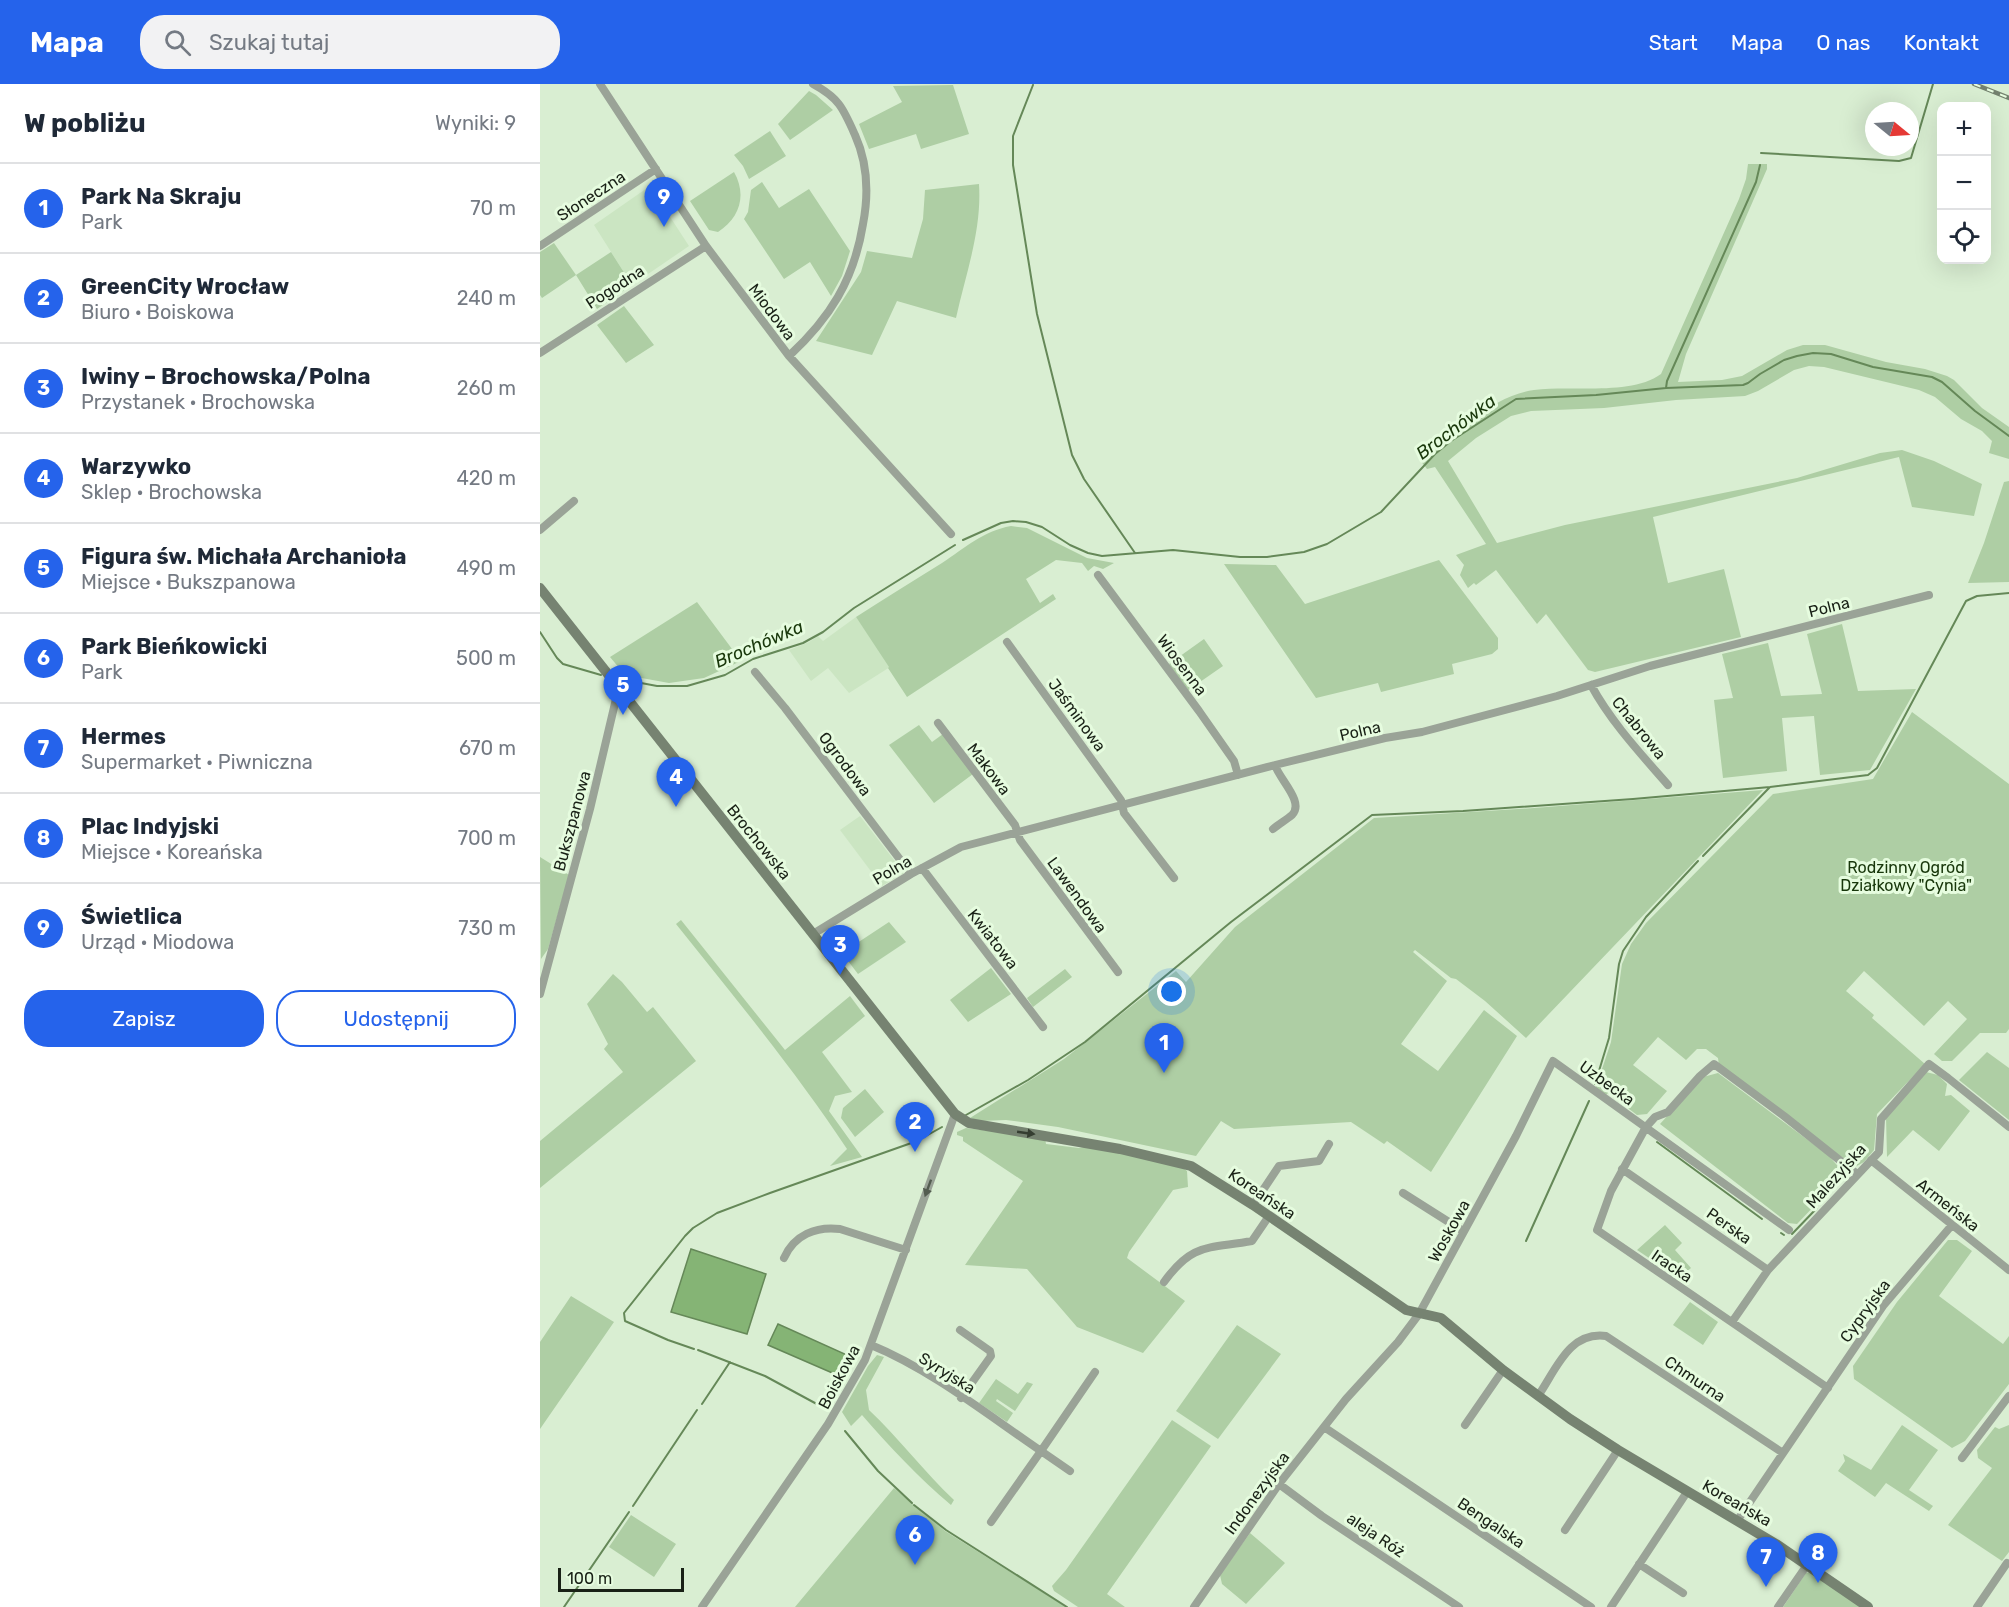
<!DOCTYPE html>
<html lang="pl">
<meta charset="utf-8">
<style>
:root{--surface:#fff;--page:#f2f2f3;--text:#1f2937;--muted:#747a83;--line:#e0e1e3;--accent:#2563eb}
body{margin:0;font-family:Rubik,sans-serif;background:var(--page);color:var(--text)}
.controls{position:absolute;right:18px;top:18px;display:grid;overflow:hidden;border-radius:12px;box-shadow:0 6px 24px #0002}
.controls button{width:54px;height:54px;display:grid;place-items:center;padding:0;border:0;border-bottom:2px solid var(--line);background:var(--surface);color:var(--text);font:30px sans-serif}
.compass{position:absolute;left:1325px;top:18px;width:54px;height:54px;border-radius:50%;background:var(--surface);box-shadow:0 6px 24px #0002;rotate:108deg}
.scale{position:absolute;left:18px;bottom:15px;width:126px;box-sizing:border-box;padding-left:6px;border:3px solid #192116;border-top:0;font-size:16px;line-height:21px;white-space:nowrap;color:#192116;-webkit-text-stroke:4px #e6fcdf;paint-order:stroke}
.you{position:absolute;left:632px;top:908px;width:21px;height:21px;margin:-15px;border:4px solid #fff;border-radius:50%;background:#1a73e8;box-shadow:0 0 0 9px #1a73e833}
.badge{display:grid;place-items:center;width:39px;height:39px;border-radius:50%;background:var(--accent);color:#fff;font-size:20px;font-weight:700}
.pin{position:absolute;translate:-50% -50px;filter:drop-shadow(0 2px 3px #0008)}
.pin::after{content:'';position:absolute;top:32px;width:21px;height:18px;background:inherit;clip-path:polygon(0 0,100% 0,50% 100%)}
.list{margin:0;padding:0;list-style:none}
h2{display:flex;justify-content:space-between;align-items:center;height:78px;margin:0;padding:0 24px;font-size:26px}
h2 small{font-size:20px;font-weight:400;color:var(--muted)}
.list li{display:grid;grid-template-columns:39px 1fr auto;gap:18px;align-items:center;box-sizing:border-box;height:90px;padding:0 24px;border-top:2px solid var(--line)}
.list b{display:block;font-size:22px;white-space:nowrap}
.list p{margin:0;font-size:20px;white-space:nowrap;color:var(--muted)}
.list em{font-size:20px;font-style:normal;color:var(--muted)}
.actions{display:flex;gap:12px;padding:18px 24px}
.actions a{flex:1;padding:14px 0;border:2px solid var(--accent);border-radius:24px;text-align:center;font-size:21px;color:var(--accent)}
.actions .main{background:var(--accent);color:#fff}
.icon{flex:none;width:33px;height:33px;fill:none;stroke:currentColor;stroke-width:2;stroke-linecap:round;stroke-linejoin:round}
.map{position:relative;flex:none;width:1469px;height:1523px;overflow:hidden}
header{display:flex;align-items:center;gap:36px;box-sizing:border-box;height:84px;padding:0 30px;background:var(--accent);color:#fff}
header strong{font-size:28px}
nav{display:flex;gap:33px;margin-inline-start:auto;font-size:21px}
.search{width:420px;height:54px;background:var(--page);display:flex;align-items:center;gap:15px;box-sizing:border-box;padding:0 21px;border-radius:24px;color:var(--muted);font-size:22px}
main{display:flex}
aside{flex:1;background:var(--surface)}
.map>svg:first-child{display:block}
.built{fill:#cbe5c2}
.green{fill:#aecea4}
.water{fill:#85b475;stroke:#658858;stroke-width:1.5}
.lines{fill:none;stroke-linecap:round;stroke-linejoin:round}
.stream{stroke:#658858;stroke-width:2}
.street{stroke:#9aa397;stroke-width:8}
.secondary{stroke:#768371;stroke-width:10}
.rail-casing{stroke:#73816e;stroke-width:4.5}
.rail{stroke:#e6fcdf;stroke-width:2;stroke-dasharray:7;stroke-linecap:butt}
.oneway{fill:#353e31}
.oneway2{fill:#535c50}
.labels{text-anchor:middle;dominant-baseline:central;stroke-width:6;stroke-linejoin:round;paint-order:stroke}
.street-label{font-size:16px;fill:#192116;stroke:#e6fcdf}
.park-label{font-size:16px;fill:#18370b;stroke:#e6fcdf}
.water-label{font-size:18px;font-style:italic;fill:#18370a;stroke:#e6fcdf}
</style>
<header>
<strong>Mapa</strong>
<div class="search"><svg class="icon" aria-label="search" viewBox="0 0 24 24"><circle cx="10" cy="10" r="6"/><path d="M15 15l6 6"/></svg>Szukaj tutaj</div>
<nav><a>Start</a><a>Mapa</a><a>O nas</a><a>Kontakt</a></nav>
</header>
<main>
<aside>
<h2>W pobliżu<small>Wyniki: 9</small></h2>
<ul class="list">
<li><span class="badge">1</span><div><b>Park Na Skraju</b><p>Park</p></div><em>70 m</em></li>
<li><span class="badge">2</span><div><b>GreenCity Wrocław</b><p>Biuro · Boiskowa</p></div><em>240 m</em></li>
<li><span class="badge">3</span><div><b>Iwiny – Brochowska/Polna</b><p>Przystanek · Brochowska</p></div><em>260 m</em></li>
<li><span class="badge">4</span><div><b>Warzywko</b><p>Sklep · Brochowska</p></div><em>420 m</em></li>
<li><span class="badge">5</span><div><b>Figura św. Michała Archanioła</b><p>Miejsce · Bukszpanowa</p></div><em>490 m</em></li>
<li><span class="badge">6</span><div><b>Park Bieńkowicki</b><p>Park</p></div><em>500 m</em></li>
<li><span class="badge">7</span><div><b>Hermes</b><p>Supermarket · Piwniczna</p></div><em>670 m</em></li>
<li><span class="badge">8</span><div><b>Plac Indyjski</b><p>Miejsce · Koreańska</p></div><em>700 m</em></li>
<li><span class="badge">9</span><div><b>Świetlica</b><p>Urząd · Miodowa</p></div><em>730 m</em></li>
</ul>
<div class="actions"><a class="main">Zapisz</a><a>Udostępnij</a></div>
</aside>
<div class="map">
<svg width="1469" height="1523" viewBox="0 0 1469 1523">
<rect width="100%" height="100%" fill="#d9eed2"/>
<path class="built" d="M110 102 149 162 92 201 54 141Z
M316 533 350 583 309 609 288 584 271 597 249 566 269 558 278 552 283 557Z
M320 732 364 789 342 802 300 746Z"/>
<path class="green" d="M413 1 429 50 381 65 376 50 329 65 319 40 362 18 353 2Z
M269 7 276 11 293 26 250 56 238 40Z
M230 47 246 72 209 95 203 82 194 71Z
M1208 80H1227V85L1146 270 1138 298 1182 296 1202 292 1247 266 1263 261H1285L1346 278 1385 285 1407 292 1414 296 1442 324 1469 343V375L1449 369 1452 357 1442 347 1421 335 1395 313 1379 306 1284 283 1269 282 1254 286 1218 307 1205 312 1136 316 1064 324 991 327 971 332 936 354 908 377 957 459 1025 441 1257 394 1340 369 1362 366 1394 377 1442 400 1434 432 1372 423 1359 373 1113 433 1128 499 1184 485 1201 553 1055 588 1048 586 1006 530 997 540 956 486 936 501 934 499 928 504 920 491 924 481 916 471 946 460 895 383 887 385 880 376C909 351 955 311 994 306 1031 301 1091 312 1121 290L1199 115 1206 95Z
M194 88C207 111 200 134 178 148L169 146 150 117Z
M222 98 239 124 269 105 310 167 302 192 291 212 270 178 244 195 204 135 208 128 211 106Z
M439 100C442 146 426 189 416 234L357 217 332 271 276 257 321 188 327 167 372 174 383 135 385 106Z
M14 159 36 191 71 168 92 201 57 225 36 191 2 214 0 211V168Z
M84 222 114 261 86 279 57 241Z
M1469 397V498L1428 499 1444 459 1464 398Z
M471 442 487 444 547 474 574 479 563 485 554 482 548 487 542 479 516 476 486 495 500 519 513 510 516 515 367 613 348 584 349 583 316 533C344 515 373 497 402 479 425 464 443 447 471 442Z
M899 476 958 554V565L952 570 912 580 914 590 841 608 838 599 776 614 684 480 736 481 765 520Z
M157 518 201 577 164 594 129 599 85 591 70 573Z
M1302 540 1318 607 1376 605 1330 686 1280 691 1274 632 1242 634 1247 687 1183 694 1174 616 1193 614 1182 570 1228 559 1241 612 1282 610 1267 550Z
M664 555 683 582 647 607 629 580Z
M1372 628 1469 700V945L1466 949H1440L1412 977H1402L1394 970 1427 935 1408 917 1384 942 1324 887 1306 907 1334 931 1332 934 1385 980 1337 1030 1334 1066 1324 1078 1315 1083 1179 982 1178 974 1166 965H1157L1146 976 1118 953 1093 981 1127 1007 1107 1030 1097 1031 1068 1009 1064 1013 1055 1006 1071 958 1082 880 1091 860 1106 839 1233 710 1333 695Z
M379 641 392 658 403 650 433 690 394 719 349 661Z
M1223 706 986 954 945 917 916 895 911 894 875 866 873 868 907 897 861 960 898 987 944 926 977 952 891 1088 847 1057 844 1060 811 1038 694 1045 681 1037 656 1072 518 1043 466 1036 440 1037 430 1034 524 975 636 887 646 898 695 843 834 734 994 724Z
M0 773 29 791 8 865 1 875Z
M141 836 245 966 310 912 325 932 282 968 312 1008 295 1012 289 1027 322 1073 290 1082 307 1065C255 986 195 914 136 840Z
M349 838 366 858 318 890 302 869Z
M451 884 471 910 428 938 410 916Z
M525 885 532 893 493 923 487 914Z
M73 890 82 898 107 928 113 923 156 977 0 1104V1057L83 988 64 965 68 960 47 920Z
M1447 968 1469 984V1036L1419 996Z
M1386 988 1398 991 1407 1000 1405 1012 1411 1011 1430 1027 1399 1067 1373 1046 1347 1073 1346 1033Z
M1178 989 1288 1071 1303 1088 1298 1097 1257 1140 1248 1139 1120 1040 1163 993Z
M325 1005 344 1028 315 1053 301 1034 303 1024Z
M426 1044 505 1054 506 1060 539 1064 549 1062 642 1083 647 1087 648 1103 633 1106 589 1168 587 1174 645 1217 603 1269 537 1243 487 1185 425 1181 483 1097 423 1057V1053L417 1051V1048Z
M1125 1141 1142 1159 1135 1166 1151 1184 1139 1194 1097 1166Z
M1408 1156H1417L1432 1167 1399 1212 1463 1260 1469 1252V1300L1425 1357 1412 1364 1314 1295 1313 1282 1357 1218Z
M31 1212 74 1238 0 1345V1258Z
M1150 1218 1178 1238 1163 1261 1133 1241Z
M697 1241 741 1270 678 1355 636 1327Z
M337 1271 344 1273 326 1306 329 1326C359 1354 384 1388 414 1416L411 1421C378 1393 350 1363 322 1331L311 1342 302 1328 328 1282Z
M456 1295 478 1310 487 1298 493 1300 475 1327 457 1315 456 1317 473 1329 467 1338 439 1319Z
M632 1336 671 1362 567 1510 585 1523H538L514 1507 512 1502 526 1486Z
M1362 1341 1398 1366 1369 1406 1393 1422 1389 1427 1346 1399 1335 1413 1298 1387 1305 1377 1303 1370 1331 1386Z
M1469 1341V1468L1462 1477 1408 1441 1452 1384 1438 1374 1437 1366 1455 1343 1459 1345Z
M354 1404 405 1447 526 1523H255Z
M91 1431 136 1460 114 1493 69 1463Z
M710 1449 745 1479 706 1520 682 1500 680 1491Z
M1271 1488 1323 1523H1243L1266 1489Z"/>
<path class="water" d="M151 1165 226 1190 207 1250 131 1228Z
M238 1240 307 1271 297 1291 228 1261Z"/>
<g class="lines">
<path class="stream" d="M493 1 473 52V81L497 230 532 371 544 395 595 469
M1221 69 1359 77 1371 74 1393 0
M1126 304 1127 297 1216 98 1220 81
M423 456 461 439 473 437 486 438 502 443 530 461 548 469 562 472 633 466 700 473H727L764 468 787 460 841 428 895 370 911 357 976 315 1056 311 1126 304 1203 301 1208 299 1220 290 1244 276 1257 272 1273 269 1291 270 1333 283 1392 293 1402 298 1435 327 1469 352
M0 548 17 574 23 580 61 591
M80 595 117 602H147L185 591 213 575 263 559 283 548 314 524 415 461
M1163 772 1230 703
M1055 1000 1069 954 1079 880 1083 867 1106 833 1158 777
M426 1031 488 996 545 958 691 838 832 731 923 727 1093 715 1230 703 1328 691 1337 684 1426 517 1437 512 1469 509
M1117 1058 1222 1135
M1241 1149 1244 1151
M1252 1150 1277 1124
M986 1157 1049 1017
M154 1265 128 1256 85 1237 84 1229 145 1152 153 1144 177 1129 230 1109 377 1057 402 1043
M158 1266 225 1292 286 1325
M162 1320 190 1278
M305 1347 338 1387 372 1419
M374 1421 406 1446 527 1523
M93 1422 157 1326
M24 1523 89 1428"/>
<path class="street" d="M60 0 166 162 249 272 411 450
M0 162 116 85
M0 269 166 162
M249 272C290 234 314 196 323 140 329 109 328 80 315 51 303 24 299 14 273 0
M0 446 34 417
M558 491 659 627 694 677 698 691
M467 558 581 716 584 729 634 794
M215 588 245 624 371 790
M1051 601C1071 638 1101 670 1128 701
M398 639 475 741 480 756 578 888
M733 745C739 740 746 736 752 731 765 718 739 695 735 681
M382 784 503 943
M273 850 371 790 421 763 735 681 845 654 882 648 1017 612 1110 582 1389 511
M0 910 50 725 76 615 83 608
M1331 1076 1469 1186
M1082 1085 1228 1186 1192 1238
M863 1109 923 1147
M713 1121 739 1082 779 1077 789 1060
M244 1174C254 1151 276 1142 300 1145L366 1166
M1228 1186 1339 1068 1341 1035 1389 980 1408 994 1469 1043
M624 1198C653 1158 668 1165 712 1157L729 1132
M420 1246 450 1267 451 1272 421 1314
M331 1261C390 1285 448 1331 501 1367L555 1288
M1288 1304 1057 1146 1071 1107 1106 1043 1115 1033 1128 1028 1160 992 1174 980 1244 1032 1317 1090
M998 1312C1016 1286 1029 1247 1066 1252L1243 1369
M925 1341 963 1286
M784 1343 1051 1523
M1422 1374 1469 1312
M739 1400 782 1432 919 1523
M1197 1437 1343 1222 1412 1141
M451 1438 501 1367 530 1387
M1025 1446 1078 1366
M1099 1480 1143 1509
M162 1523 288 1340 325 1276 415 1030
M654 1523 739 1400 806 1315 858 1258 879 1230 976 1052 1013 977 1249 1146
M1071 1523 1147 1408
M1238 1523 1267 1481
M1437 1523 1467 1479"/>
<path class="secondary" d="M0 504 415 1030 429 1039 580 1065 651 1082 713 1121 866 1226 901 1234 963 1286 1030 1335 1078 1366 1236 1460 1328 1523"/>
<g class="rail-casing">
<path id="rail" d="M1434 0 1469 14"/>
</g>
<use href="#rail" class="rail"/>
</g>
<defs><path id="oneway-solid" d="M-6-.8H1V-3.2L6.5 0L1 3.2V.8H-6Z" transform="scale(1.5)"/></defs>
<use class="oneway" href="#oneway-solid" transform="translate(486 1049) rotate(8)"/>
<use class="oneway2" href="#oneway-solid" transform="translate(388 1104) rotate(110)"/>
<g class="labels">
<g class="street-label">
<text transform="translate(51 112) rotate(-33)">Słoneczna</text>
<text transform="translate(75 203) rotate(-33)">Pogodna</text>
<text transform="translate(232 228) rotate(53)">Miodowa</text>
<text transform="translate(1289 523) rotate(-14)">Polna</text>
<text transform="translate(642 581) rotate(53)">Wiosenna</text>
<text transform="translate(537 631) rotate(54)">Jaśminowa</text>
<text transform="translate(1099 644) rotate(51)">Chabrowa</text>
<text transform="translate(820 647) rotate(-13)">Polna</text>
<text transform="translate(305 680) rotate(53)">Ogrodowa</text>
<text transform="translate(449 685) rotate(53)">Makowa</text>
<text transform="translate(32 737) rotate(-75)">Bukszpanowa</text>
<text transform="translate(219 758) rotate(51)">Brochowska</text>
<text transform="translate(352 786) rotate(-30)">Polna</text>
<text transform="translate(537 811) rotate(54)">Lawendowa</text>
<text transform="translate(453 855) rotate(52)">Kwiatowa</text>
<text transform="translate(1067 999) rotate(36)">Uzbecka</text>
<text transform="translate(1296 1092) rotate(-48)">Malezyjska</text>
<text transform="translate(722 1110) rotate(34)">Koreańska</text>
<text transform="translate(1408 1121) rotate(38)">Armeńska</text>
<text transform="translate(1189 1142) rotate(35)">Perska</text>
<text transform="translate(909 1147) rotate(-61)">Woskowa</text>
<text transform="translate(1132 1182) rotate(34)">Iracka</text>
<text transform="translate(1325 1227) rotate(-54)">Cypryjska</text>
<text transform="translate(407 1289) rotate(32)">Syryjska</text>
<text transform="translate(299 1293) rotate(-62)">Boiskowa</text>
<text transform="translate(1155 1295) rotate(34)">Chmurna</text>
<text transform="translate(717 1409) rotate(-54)">Indonezyjska</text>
<text transform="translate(1197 1419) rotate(30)">Koreańska</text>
<text transform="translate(951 1439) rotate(34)">Bengalska</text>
<text transform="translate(836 1451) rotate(34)">aleja Róż</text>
</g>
<g class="park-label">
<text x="1366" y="783">Rodzinny Ogród<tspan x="1366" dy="18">Działkowy "Cynia"</tspan></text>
</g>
<g class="water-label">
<text transform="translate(916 343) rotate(-37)">Brochówka</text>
<text transform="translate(219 560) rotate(-23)">Brochówka</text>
</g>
</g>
</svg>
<div class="controls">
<button>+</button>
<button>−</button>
<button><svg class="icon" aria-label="locate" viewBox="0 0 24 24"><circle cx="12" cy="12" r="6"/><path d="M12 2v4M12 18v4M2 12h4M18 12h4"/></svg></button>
</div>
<svg class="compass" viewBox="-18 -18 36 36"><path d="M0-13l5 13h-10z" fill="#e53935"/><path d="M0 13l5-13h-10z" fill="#747a83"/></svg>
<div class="scale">100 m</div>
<div class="you"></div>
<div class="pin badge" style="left:624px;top:989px">1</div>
<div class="pin badge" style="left:375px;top:1068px">2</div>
<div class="pin badge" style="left:300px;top:891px">3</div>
<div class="pin badge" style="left:136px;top:723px">4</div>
<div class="pin badge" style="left:83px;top:631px">5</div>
<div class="pin badge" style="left:375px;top:1481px">6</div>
<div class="pin badge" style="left:1226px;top:1503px">7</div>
<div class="pin badge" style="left:1278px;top:1499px">8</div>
<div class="pin badge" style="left:124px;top:143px">9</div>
</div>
</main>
